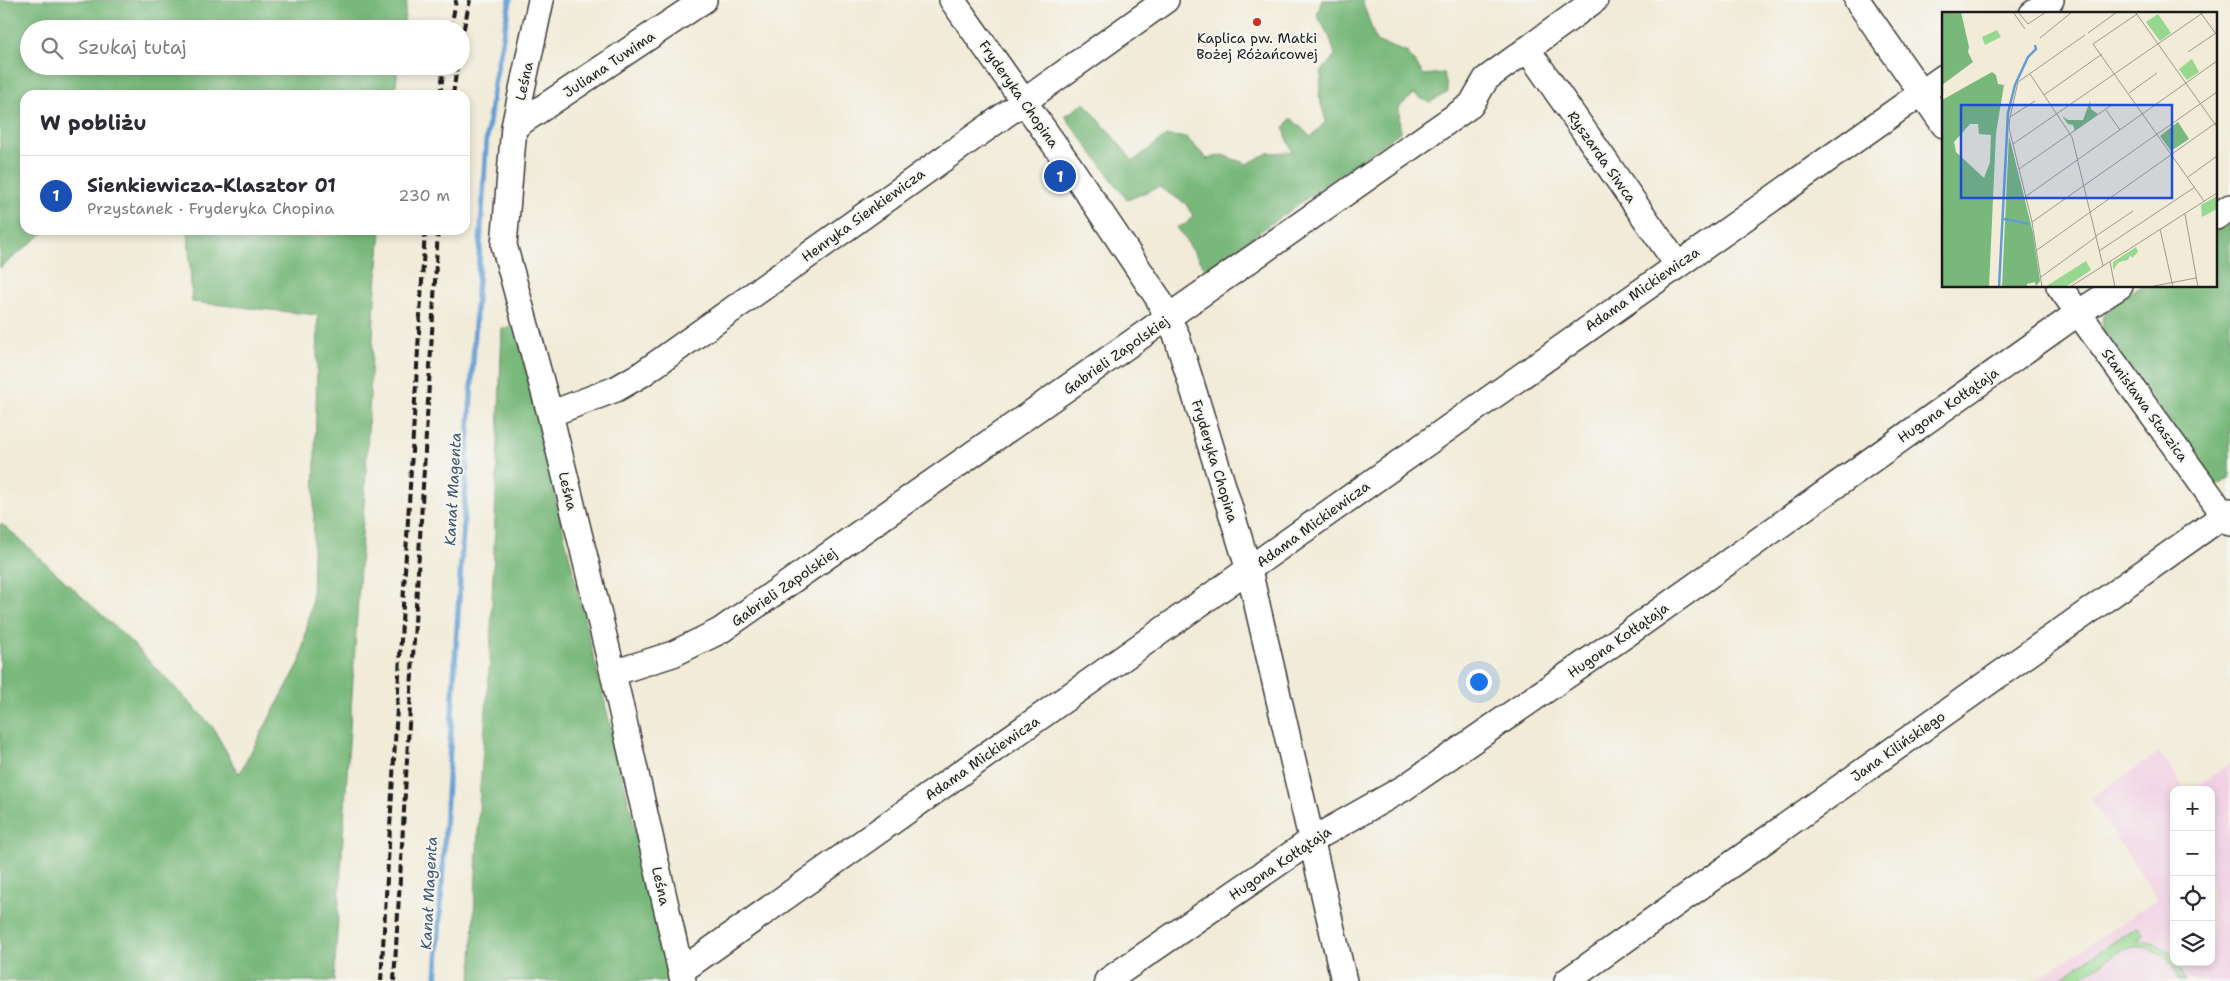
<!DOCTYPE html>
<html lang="pl">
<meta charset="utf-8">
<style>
:root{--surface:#fff;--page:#f2f2f3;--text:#2b2b33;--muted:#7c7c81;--line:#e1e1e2;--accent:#111827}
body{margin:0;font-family:"Shantell Sans",sans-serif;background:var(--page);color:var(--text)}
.controls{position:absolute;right:15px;bottom:15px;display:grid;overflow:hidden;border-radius:10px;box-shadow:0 2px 8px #0003}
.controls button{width:45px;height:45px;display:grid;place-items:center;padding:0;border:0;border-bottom:1px solid var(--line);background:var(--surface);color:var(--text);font:25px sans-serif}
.you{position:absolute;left:1478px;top:681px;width:18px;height:18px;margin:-12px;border:4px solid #fff;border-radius:50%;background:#1a73e8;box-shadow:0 0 0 8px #1a73e833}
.badge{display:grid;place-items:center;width:32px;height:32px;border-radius:50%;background:var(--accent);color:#fff;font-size:16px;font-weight:700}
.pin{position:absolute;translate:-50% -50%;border:2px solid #fff;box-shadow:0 1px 5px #0006}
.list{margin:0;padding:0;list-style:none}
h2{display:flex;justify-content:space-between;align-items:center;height:65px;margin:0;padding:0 20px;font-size:21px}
h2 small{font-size:16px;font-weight:400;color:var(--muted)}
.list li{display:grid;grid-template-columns:32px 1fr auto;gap:15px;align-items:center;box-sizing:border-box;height:80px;padding:0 20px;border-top:1px solid var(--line)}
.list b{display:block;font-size:19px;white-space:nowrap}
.list p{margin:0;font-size:16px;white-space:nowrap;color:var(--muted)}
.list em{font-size:16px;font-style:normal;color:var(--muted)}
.icon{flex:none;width:28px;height:28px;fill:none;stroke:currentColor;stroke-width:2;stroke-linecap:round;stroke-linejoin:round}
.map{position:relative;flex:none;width:2230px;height:981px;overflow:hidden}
.search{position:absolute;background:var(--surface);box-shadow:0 2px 8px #0003;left:20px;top:20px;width:450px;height:55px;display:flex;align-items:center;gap:12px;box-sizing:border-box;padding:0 18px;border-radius:28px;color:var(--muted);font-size:19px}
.panel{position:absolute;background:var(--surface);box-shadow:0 2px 8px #0003;left:20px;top:90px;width:450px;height:145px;border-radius:15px}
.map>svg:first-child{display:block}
.built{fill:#f1d0e3}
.green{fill:#96d88f;stroke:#597a56}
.forest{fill:#78b87a;stroke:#4a6a4b}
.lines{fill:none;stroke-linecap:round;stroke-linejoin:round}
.stream{stroke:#629ed3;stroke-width:5.5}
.minor-casing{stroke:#3c3b38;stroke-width:28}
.minor{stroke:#fff;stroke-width:25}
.rail{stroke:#1c1c1c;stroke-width:4;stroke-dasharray:8 4;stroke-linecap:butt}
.poi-dot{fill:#c8321e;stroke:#f6f6f2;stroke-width:2}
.labels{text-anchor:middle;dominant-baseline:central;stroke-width:4;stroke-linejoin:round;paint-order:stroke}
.poi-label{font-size:14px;fill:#1c1c1c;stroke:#f6f6f2}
.street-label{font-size:14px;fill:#1c1c1c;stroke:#f6f6f2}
.water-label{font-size:15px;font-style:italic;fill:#3c566e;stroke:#f6f6f2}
.inset-river{fill:none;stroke:#629ed3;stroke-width:2.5}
.inset-road{fill:none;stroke:#9c988d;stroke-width:1}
.view{fill:#1d4ed8;fill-opacity:0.15;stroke:#1d4ed8;stroke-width:2.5}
.inset-edge{fill:none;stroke:#1c1c1c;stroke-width:2.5}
</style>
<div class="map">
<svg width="2230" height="981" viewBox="0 0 2230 981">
<rect width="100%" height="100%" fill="#f6f6f2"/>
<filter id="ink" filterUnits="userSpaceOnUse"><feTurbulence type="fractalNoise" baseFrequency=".02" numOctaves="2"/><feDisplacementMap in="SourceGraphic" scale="10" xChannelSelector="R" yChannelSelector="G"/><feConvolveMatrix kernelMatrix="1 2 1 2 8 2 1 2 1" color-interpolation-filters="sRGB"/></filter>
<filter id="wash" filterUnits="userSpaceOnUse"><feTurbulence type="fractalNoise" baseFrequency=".0096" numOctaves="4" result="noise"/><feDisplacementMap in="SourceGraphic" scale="20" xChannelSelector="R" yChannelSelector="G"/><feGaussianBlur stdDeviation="1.12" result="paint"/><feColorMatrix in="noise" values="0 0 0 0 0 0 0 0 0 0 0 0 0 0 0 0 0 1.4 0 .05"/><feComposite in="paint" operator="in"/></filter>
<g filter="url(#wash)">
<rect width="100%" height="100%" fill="#f1ebd8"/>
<path class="built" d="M2159 752 2186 790H2174V962H2211V790H2192L2230 763V981H2035L2158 899 2090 799Z"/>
<path class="green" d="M2137 926 2143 935 2136 940C2151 941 2163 946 2174 957V962H2178L2185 981H2179C2177 970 2169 959 2159 953 2123 932 2104 969 2075 980 2070 981 2061 981 2056 981Z"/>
<path class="forest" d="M0 0H407L403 29H29V66H398L395 95H25V230H47L0 268Z
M1322 0H1362L1376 41 1408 53 1424 75 1444 73 1448 92 1429 103 1414 94 1399 107 1400 132 1206 270 1177 227 1186 224 1193 216 1186 204 1159 187 1127 200 1065 116 1085 103 1133 161 1166 136 1186 137 1207 159 1222 155 1247 164 1268 153 1292 152 1284 129 1291 118 1311 137 1326 121 1319 97 1322 71 1335 55 1330 38 1317 15Z
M2230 219V478L2217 487 2103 332 2102 320 2108 309 2139 286H2216V230Z
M188 230H381L375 299 365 488 334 981H0V524L6 527 127 638 212 726 239 774 300 662 312 602 318 315 192 302Z
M519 326 543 447 672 981H471L480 789 490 659 502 328Z"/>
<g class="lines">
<path class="stream" d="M436 981 486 144 494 84 510 0"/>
</g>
</g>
<g filter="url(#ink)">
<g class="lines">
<g class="minor-casing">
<path id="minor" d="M541 0 514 127 504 245 550 414 613 673 683 981
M952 0 1069 165 1158 298 1176 334 1249 570 1344 981
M1857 0 1944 125
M2032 14 2051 0
M1527 49 1677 264
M514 127 704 0
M2216 217 2230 207
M2059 286 2230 523
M550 414 616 389 642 374 1166 0
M613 673 673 654 720 631 1471 105 1486 79 1595 0
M681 971 1944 77
M1107 981 1312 840 1404 788 1478 737 1627 634 2078 313 2120 286
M1567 981 2230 511"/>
</g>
<use href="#minor" class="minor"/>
<path class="rail" d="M451 29 456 0
M461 41 470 0
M440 95 444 66
M453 95 457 66
M381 981 425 230
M394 981 438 230"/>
</g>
</g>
<circle class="poi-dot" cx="1257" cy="22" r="5"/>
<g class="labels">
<g class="poi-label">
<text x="1257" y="38">Kaplica pw. Matki<tspan x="1257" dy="16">Bożej Różańcowej</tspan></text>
</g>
<g class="street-label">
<text transform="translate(609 64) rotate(-34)">Juliana Tuwima</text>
<text transform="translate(524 81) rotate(-78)">Leśna</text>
<text transform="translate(1019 94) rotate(55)">Fryderyka Chopina</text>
<text transform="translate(1602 157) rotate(55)">Ryszarda Siwca</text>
<text transform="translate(863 215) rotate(-36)">Henryka Sienkiewicza</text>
<text transform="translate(1642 289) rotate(-35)">Adama Mickiewicza</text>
<text transform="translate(1116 355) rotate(-35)">Gabrieli Zapolskiej</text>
<text transform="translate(1948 405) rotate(-35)">Hugona Kołłątaja</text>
<text transform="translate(2145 405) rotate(54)">Stanisława Staszica</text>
<text transform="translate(1215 461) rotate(73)">Fryderyka Chopina</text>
<text transform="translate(568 491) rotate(76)">Leśna</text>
<text transform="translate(1313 524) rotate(-36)">Adama Mickiewicza</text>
<text transform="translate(784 587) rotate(-35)">Gabrieli Zapolskiej</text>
<text transform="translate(1618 640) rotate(-35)">Hugona Kołłątaja</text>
<text transform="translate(1898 746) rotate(-35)">Jana Kilińskiego</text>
<text transform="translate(982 758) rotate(-35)">Adama Mickiewicza</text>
<text transform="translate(1280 863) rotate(-34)">Hugona Kołłątaja</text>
<text transform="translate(661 886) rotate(77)">Leśna</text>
</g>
<g class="water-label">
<text transform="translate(453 489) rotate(-87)">Kanał Magenta</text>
<text transform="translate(429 893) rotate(-87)">Kanał Magenta</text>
</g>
</g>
<g transform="translate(1942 12)">
<rect width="275" height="275" fill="#f1ebd8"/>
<path d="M216 2 229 21 218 29 204 10ZM55 18 59 25 43 33 40 25ZM250 47 257 60 245 68 237 57ZM275 184V197L260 205 259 193ZM194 235 196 240 190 246 188 243 186 248 177 250 171 258V250ZM144 249 149 258 128 272 123 275H103Z" fill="#96d88f"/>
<path d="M0 0H19L27 35 26 40 31 50 0 73ZM50 60 54 63 56 72 62 73 54 121 47 275H0V88ZM28 112H36L37 122 49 123 48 150 42 166 14 140 12 130ZM148 89 149 97 156 102 133 119 131 113 126 112 120 104 126 108H141ZM236 110 247 127 229 139 218 124ZM67 124 91 221 98 269 94 274 93 270 85 272V275H60Z" fill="#78b87a" fill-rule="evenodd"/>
<path class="inset-river" d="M62 207 88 212M57 275 66 101 73 73 86 45 94 37 93 33"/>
<path class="inset-road" d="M71 0 83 17M76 0 86 12 104 0M258 0 274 22M194 1 275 115M195 2 151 32 262 189M146 21 175 0M98 26 130 0M246 40 274 21M88 62 130 125 161 254M187 81 215 61M102 83 160 42M164 98 178 118M68 105 93 89M71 132 262 0M77 157 171 92M246 165 275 144M83 185 275 49M243 202 256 275M90 210 275 80M218 217 231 275M154 224 191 199M95 238 275 110M157 239 253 175M168 250 173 275M99 265 154 225M100 275 90 210 67 116 68 105 76 70 143 23M128 275 275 181M207 275 254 266"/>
<path class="view" d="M19 93H230V186H19Z"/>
<rect width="275" height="275" class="inset-edge"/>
</g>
</svg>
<div class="controls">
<button>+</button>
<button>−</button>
<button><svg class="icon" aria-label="locate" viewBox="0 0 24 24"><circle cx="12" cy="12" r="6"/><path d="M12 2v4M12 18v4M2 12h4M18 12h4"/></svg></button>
<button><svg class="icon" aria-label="layers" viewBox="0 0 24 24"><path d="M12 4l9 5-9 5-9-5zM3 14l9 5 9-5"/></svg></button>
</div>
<div class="you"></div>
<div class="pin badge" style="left:1060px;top:176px;background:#1a4fb4">1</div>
<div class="search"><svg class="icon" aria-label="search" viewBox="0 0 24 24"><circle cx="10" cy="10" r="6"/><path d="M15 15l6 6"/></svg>Szukaj tutaj</div>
<section class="panel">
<h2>W pobliżu<small></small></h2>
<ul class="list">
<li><span class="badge" style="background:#1a4fb4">1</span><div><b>Sienkiewicza-Klasztor 01</b><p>Przystanek · Fryderyka Chopina</p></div><em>230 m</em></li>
</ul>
</section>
</div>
